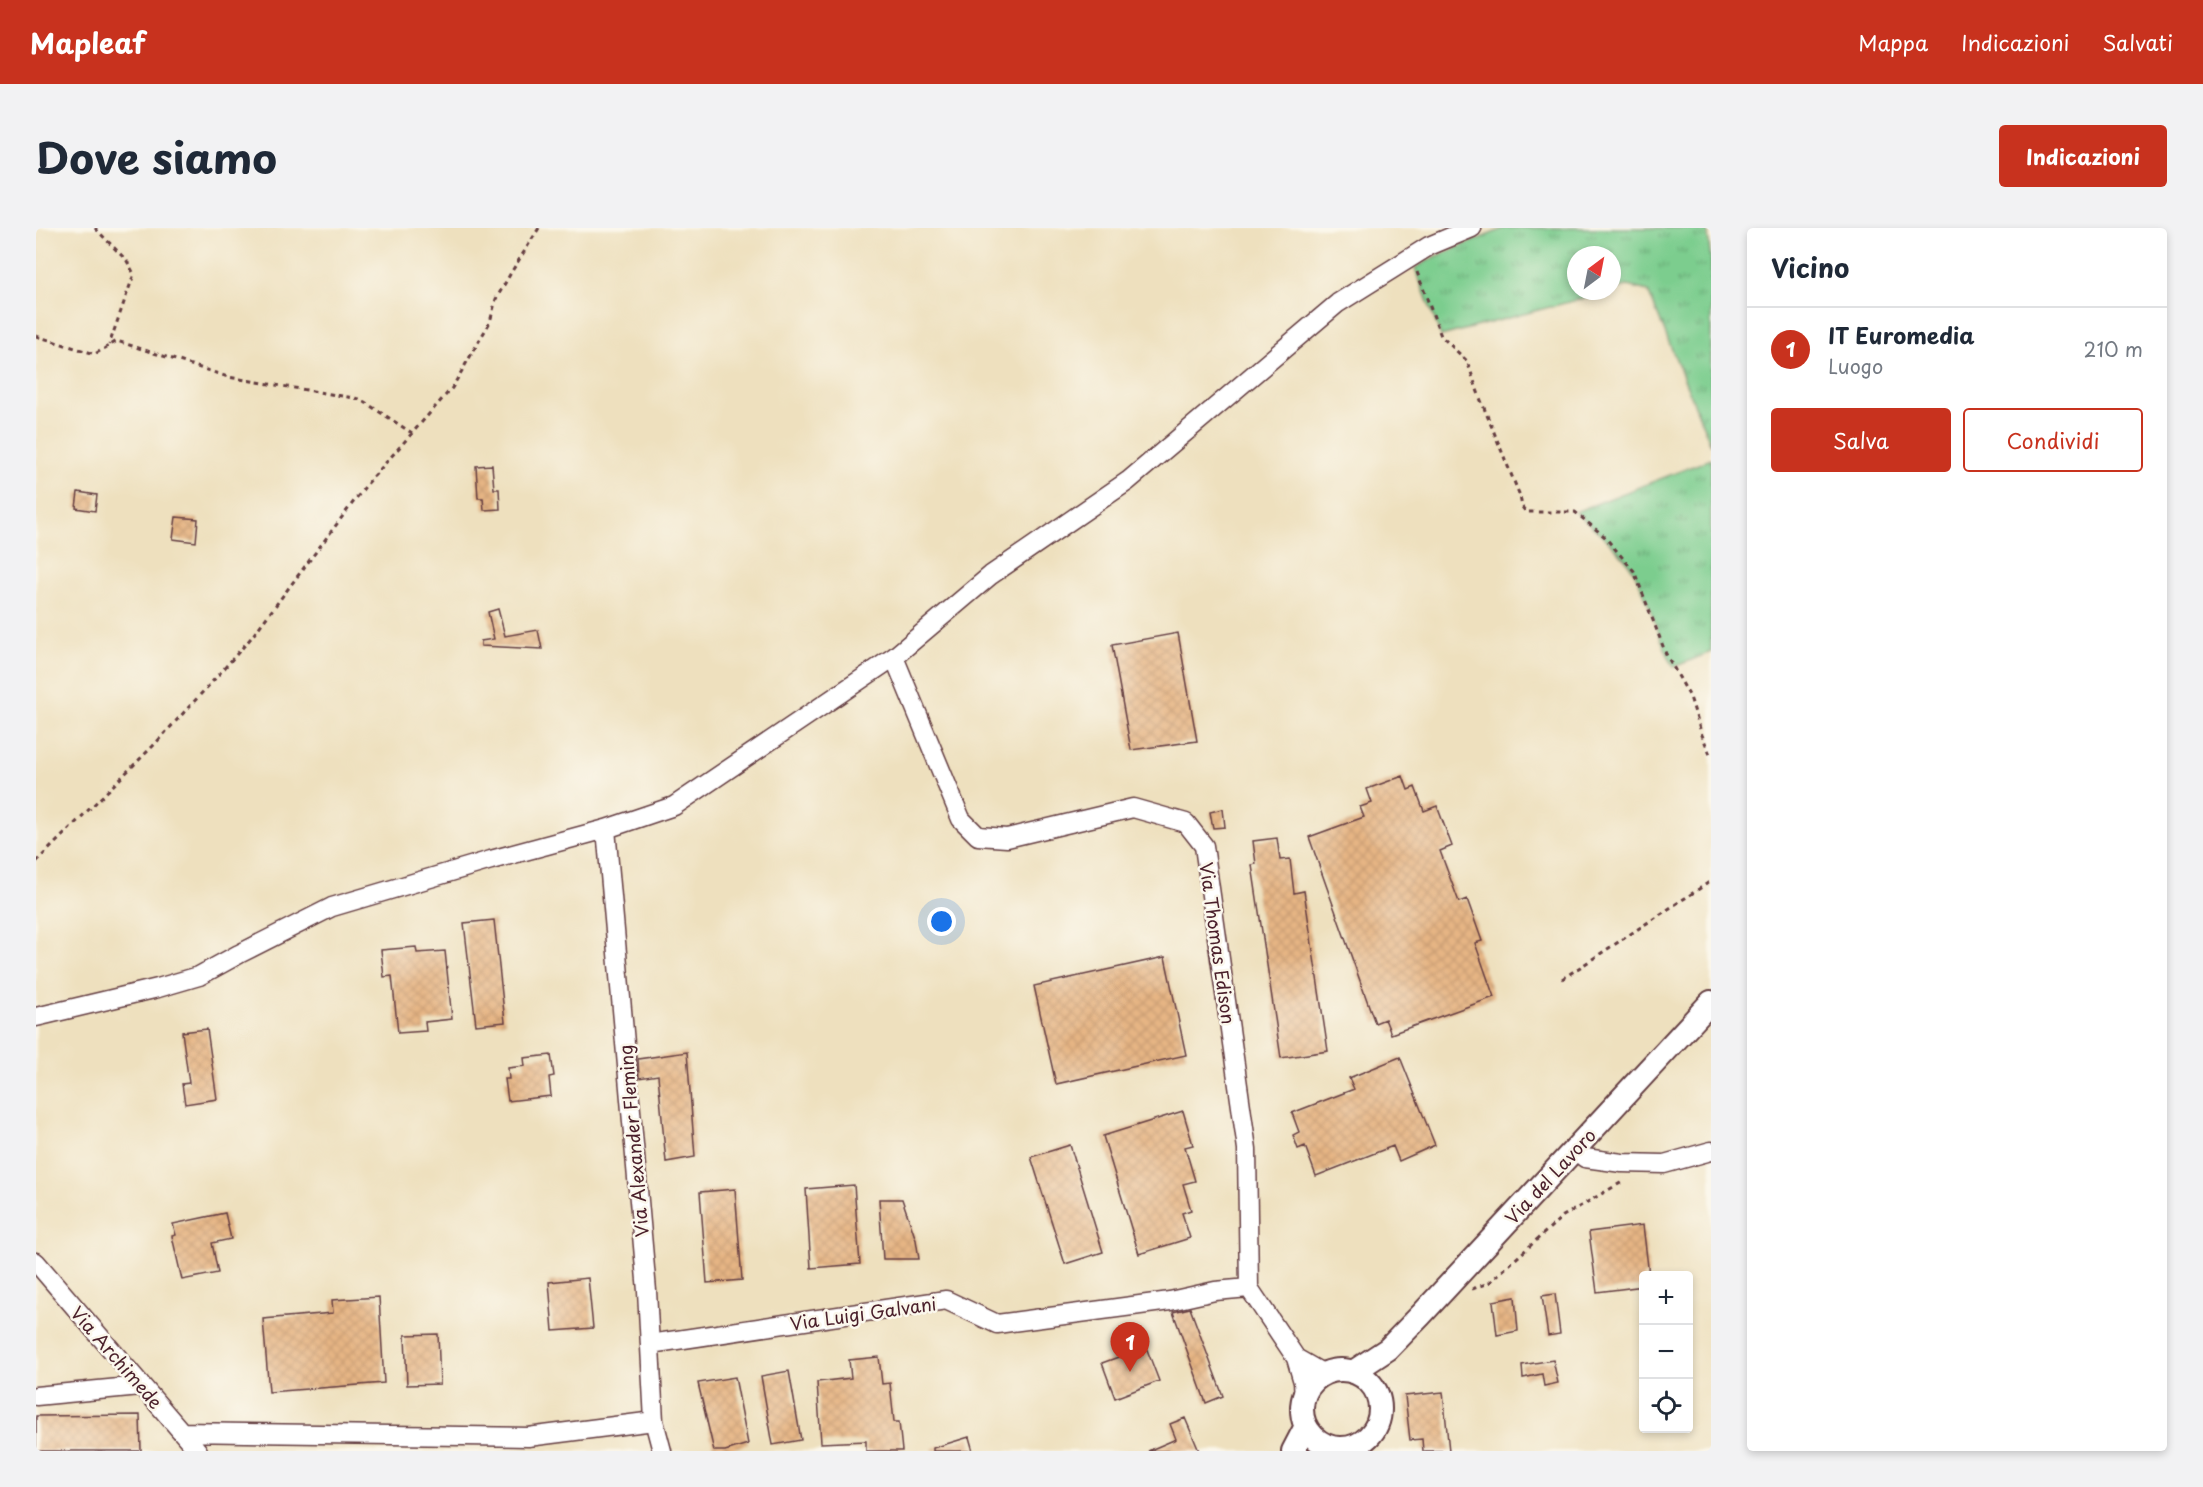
<!DOCTYPE html>
<html lang="it">
<meta charset="utf-8">
<style>
:root{--surface:#fff;--page:#f2f2f3;--text:#1f2937;--muted:#747a83;--line:#e0e1e3;--accent:#c8321e}
body{margin:0;font-family:"Playpen Sans",sans-serif;background:var(--page);color:var(--text)}
.controls{position:absolute;right:18px;bottom:18px;display:grid;overflow:hidden;border-radius:6px;box-shadow:0 3px 9px #0003}
.controls button{width:54px;height:54px;display:grid;place-items:center;padding:0;border:0;border-bottom:2px solid var(--line);background:var(--surface);color:var(--text);font:30px sans-serif}
.compass{position:absolute;left:1531px;top:18px;width:54px;height:54px;border-radius:50%;background:var(--surface);box-shadow:0 3px 9px #0003;rotate:32deg}
.you{position:absolute;left:906px;top:694px;width:21px;height:21px;margin:-15px;border:4px solid #fff;border-radius:50%;background:#1a73e8;box-shadow:0 0 0 9px #1a73e833}
.badge{display:grid;place-items:center;width:39px;height:39px;border-radius:50%;background:var(--accent);color:#fff;font-size:20px;font-weight:700}
.pin{position:absolute;translate:-50% -50px;filter:drop-shadow(0 2px 3px #0008)}
.pin::after{content:'';position:absolute;top:32px;width:21px;height:18px;background:inherit;clip-path:polygon(0 0,100% 0,50% 100%)}
.list{margin:0;padding:0;list-style:none}
h2{display:flex;justify-content:space-between;align-items:center;height:78px;margin:0;padding:0 24px;font-size:26px}
h2 small{font-size:20px;font-weight:400;color:var(--muted)}
.list li{display:grid;grid-template-columns:39px 1fr auto;gap:18px;align-items:center;box-sizing:border-box;height:84px;padding:0 24px;border-top:2px solid var(--line)}
.list b{display:block;font-size:22px;white-space:nowrap}
.list p{margin:0;font-size:20px;white-space:nowrap;color:var(--muted)}
.list em{font-size:20px;font-style:normal;color:var(--muted)}
.actions{display:flex;gap:12px;padding:18px 24px}
.actions a{flex:1;padding:14px 0;border:2px solid var(--accent);border-radius:6px;text-align:center;font-size:21px;color:var(--accent)}
.actions .main{background:var(--accent);color:#fff}
.icon{flex:none;width:33px;height:33px;fill:none;stroke:currentColor;stroke-width:2;stroke-linecap:round;stroke-linejoin:round}
.map{position:relative;flex:none;width:1675px;height:1223px;overflow:hidden;border-radius:6px}
header{display:flex;align-items:center;gap:36px;box-sizing:border-box;height:84px;padding:0 30px;background:var(--accent);color:#fff}
header strong{font-size:28px}
nav{display:flex;gap:33px;margin-inline-start:auto;font-size:21px}
.intro{display:flex;align-items:center;justify-content:space-between;box-sizing:border-box;height:144px;padding:0 36px}
h1{margin:0;font-size:42px}
.button{padding:15px 27px;border-radius:6px;background:var(--accent);color:#fff;font-size:21px;font-weight:700}
main{display:flex;gap:36px;padding:0 36px}
aside{flex:1;background:var(--surface);border-radius:6px;box-shadow:0 3px 9px #0003}
.map>svg:first-child{display:block}
.grass{fill:url(#grass-tufts);stroke:#62765c;stroke-width:1.5}
.building{fill:url(#building-cross-hatch)}
.lines{fill:none;stroke-linecap:round;stroke-linejoin:round}
.minor-casing{stroke:#633c41;stroke-width:21}
.major-casing{stroke:#633c41;stroke-width:26}
.path{stroke:#633c41;stroke-width:3;stroke-dasharray:4.5 4.5;stroke-linecap:butt}
.minor{stroke:#fff;stroke-width:18}
.major{stroke:#fff;stroke-width:22}
.labels{text-anchor:middle;dominant-baseline:central;stroke-width:5;stroke-linejoin:round;paint-order:stroke}
.street-label{font-size:18px;fill:#4a1f2b;stroke:#fbf7ec}
</style>
<header>
<strong>Mapleaf</strong>
<nav><a>Mappa</a><a>Indicazioni</a><a>Salvati</a></nav>
</header>
<div class="intro"><h1>Dove siamo</h1><a class="button">Indicazioni</a></div>
<main>
<div class="map">
<svg width="1675" height="1223" viewBox="0 0 1675 1223">
<defs>
<pattern id="grass-tufts" width="24" height="20" patternUnits="userSpaceOnUse" patternTransform="scale(1.5)"><rect width="24" height="20" fill="#7bcd8e"/><path d="M3 7l-1-3M5 7V3M7 7l1-3M15 17l-1-3M17 17v-4M19 17l1-3" fill="none" stroke="#67a674"/></pattern>
<pattern id="building-cross-hatch" width="8" height="8" patternUnits="userSpaceOnUse" patternTransform="scale(1.5)"><rect width="8" height="8" fill="#e6b584"/><path d="M0 0l8 8M0 8l8-8" fill="none" stroke="#c79b72"/></pattern>
</defs>
<rect width="100%" height="100%" fill="#fbf7ec"/>
<filter id="ink" filterUnits="userSpaceOnUse"><feTurbulence type="fractalNoise" baseFrequency=".0167" numOctaves="2"/><feDisplacementMap in="SourceGraphic" scale="12" xChannelSelector="R" yChannelSelector="G"/><feConvolveMatrix kernelMatrix="1 2 1 2 8 2 1 2 1" color-interpolation-filters="sRGB"/></filter>
<filter id="wash" filterUnits="userSpaceOnUse"><feTurbulence type="fractalNoise" baseFrequency=".008" numOctaves="4" result="noise"/><feDisplacementMap in="SourceGraphic" scale="24" xChannelSelector="R" yChannelSelector="G"/><feGaussianBlur stdDeviation="1.35" result="paint"/><feColorMatrix in="noise" values="0 0 0 0 0 0 0 0 0 0 0 0 0 0 0 0 0 1.4 0 .05"/><feComposite in="paint" operator="in"/></filter>
<g filter="url(#wash)">
<rect width="100%" height="100%" fill="#eee0be"/>
<path class="grass" d="M1469 0H1671L1675 33V217L1612 63 1591 58 1576 62V27H1540V63H1574L1405 108 1379 40 1399 29Z
M1675 231V424L1638 439C1621 409 1615 374 1598 344 1586 322 1558 300 1539 284Z"/>
<g id="blocks">
<path class="building" d="M456 237 458 261H463L464 281 448 282 447 270H442L440 238Z
M42 264 61 267 59 283 40 280Z
M140 289 162 291 160 314 137 311Z
M462 381 469 408 502 402 506 421 445 418V413L458 411 452 384Z
M1142 405 1161 513 1095 522 1076 417Z
M1367 548 1372 562 1379 559 1388 583 1401 578 1416 618 1404 623 1423 674 1431 671 1446 713 1439 715 1458 769 1355 806 1349 791 1339 795 1273 609 1328 589 1324 579 1336 575 1331 561Z
M1187 581 1189 599 1177 600 1174 584Z
M1241 610 1244 632 1254 631 1258 665 1268 663 1292 823 1245 830 1216 637 1220 636 1217 613Z
M458 692 469 794 440 797 428 695Z
M380 719 381 725 409 723 416 791 389 794 390 803 362 805 356 748 348 749 345 722Z
M1129 729 1150 827 1020 856 998 758Z
M171 801 181 871 149 876 146 856 153 855 146 804Z
M651 824 659 929 630 934 622 847 603 850 602 831Z
M515 827 518 848 513 849 515 868 472 873 469 851H473L472 840 489 838 488 830Z
M1364 829 1399 917 1363 933 1357 918 1280 948 1269 918 1262 921 1257 907 1263 904 1256 885 1318 861 1313 850Z
M1147 883 1157 917 1149 919 1159 953 1147 956 1155 982 1146 985 1154 1010 1103 1026 1067 908Z
M1034 917 1067 1024 1029 1036 995 929Z
M818 957 824 1036 775 1040 770 961Z
M699 961 706 1052 671 1055 664 964Z
M843 971H866L880 1012 883 1031H847Z
M189 985 195 1011 176 1015 182 1045 146 1052 136 1008 140 1007 137 996Z
M1607 997 1613 1047H1608V1058L1561 1064 1553 1004Z
M552 1050 557 1100 517 1103 513 1054Z
M1519 1066 1524 1106 1512 1108 1506 1068Z
M343 1069 348 1155 233 1164 227 1091 297 1085 296 1072Z
M1479 1069 1482 1103 1461 1107 1457 1073Z
M1154 1080 1187 1168 1170 1175 1137 1084Z
M402 1106 404 1156 371 1157 369 1107Z
M1110 1119 1123 1153 1079 1170 1066 1135Z
M843 1129 846 1156 854 1155 858 1194H863L866 1223H830V1213L785 1215 781 1154 815 1150 813 1132Z
M1517 1132 1522 1155 1508 1158 1506 1146 1487 1150 1486 1137Z
M753 1143 765 1212 737 1217 725 1148Z
M699 1149 712 1216 689 1223H678L662 1155Z
M1407 1164 1413 1223H1387L1386 1211 1374 1212 1369 1168Z
M104 1187 105 1223H0V1188Z
M1149 1190 1163 1223H1112L1140 1211 1134 1196Z
M933 1209 937 1223H897V1220Z"/>
</g>
</g>
<g filter="url(#ink)">
<use href="#blocks" fill-opacity="0" stroke="#633c41" stroke-width="1.5"/>
<g class="lines">
<g class="minor-casing">
<path id="minor" d="M858 429 925 591 942 608 971 610 1097 580 1150 595 1168 618 1211 921 1213 1060 1260 1130 1267 1154 1268 1168
M570 601 611 1063 618 1193 626 1223
M0 789 122 760 163 748 203 726 296 679 455 632 570 601 638 578 858 429 955 347 1092 253 1302 75 1393 18 1436 0
M1538 921 1549 930 1586 935 1628 936 1675 923
M0 1034 162 1223
M614 1116 910 1072 961 1096 1134 1073 1179 1063 1213 1060
M1260 1130 1288 1146
M0 1168 104 1158
M146 1204 492 1209 618 1193"/>
</g>
<g class="major-casing">
<path id="major" d="M1266 1181a39 39 0 1 1 78 0a39 39 0 1 1-78 0Z
M1317 1144 1352 1121 1385 1087 1675 774
M1257 1223 1270 1198"/>
</g>
<path class="path" d="M59 0 91 33 98 46 73 117
M1381 44 1405 108 1431 133 1444 170 1484 268 1486 279 1490 284H1539L1568 308 1598 343 1630 426 1654 469 1666 507 1675 529
M0 108 59 126 81 113 192 149 324 171 376 205
M0 634 117 518 176 454 215 410 331 256 416 160 454 94 460 71 476 43 503 0
M1526 751 1675 653
M1436 1061 1453 1055 1527 988 1588 953"/>
<use href="#minor" class="minor"/>
<use href="#major" class="major"/>
</g>
</g>
<g class="labels">
<g class="street-label">
<text transform="translate(1182 715) rotate(82)">Via Thomas Edison</text>
<text transform="translate(597 913) rotate(-95)">Via Alexander Fleming</text>
<text transform="translate(1514 948) rotate(-47)">Via del Lavoro</text>
<text transform="translate(827 1085) rotate(-8)">Via Luigi Galvani</text>
<text transform="translate(81 1129) rotate(49)">Via Archimede</text>
</g>
</g>
</svg>
<div class="controls">
<button>+</button>
<button>−</button>
<button><svg class="icon" aria-label="locate" viewBox="0 0 24 24"><circle cx="12" cy="12" r="6"/><path d="M12 2v4M12 18v4M2 12h4M18 12h4"/></svg></button>
</div>
<svg class="compass" viewBox="-18 -18 36 36"><path d="M0-13l5 13h-10z" fill="#e53935"/><path d="M0 13l5-13h-10z" fill="#747a83"/></svg>
<div class="you"></div>
<div class="pin badge" style="left:1094px;top:1144px">1</div>
</div>
<aside>
<h2>Vicino<small></small></h2>
<ul class="list">
<li><span class="badge">1</span><div><b>IT Euromedia</b><p>Luogo</p></div><em>210 m</em></li>
</ul>
<div class="actions"><a class="main">Salva</a><a>Condividi</a></div>
</aside>
</main>
